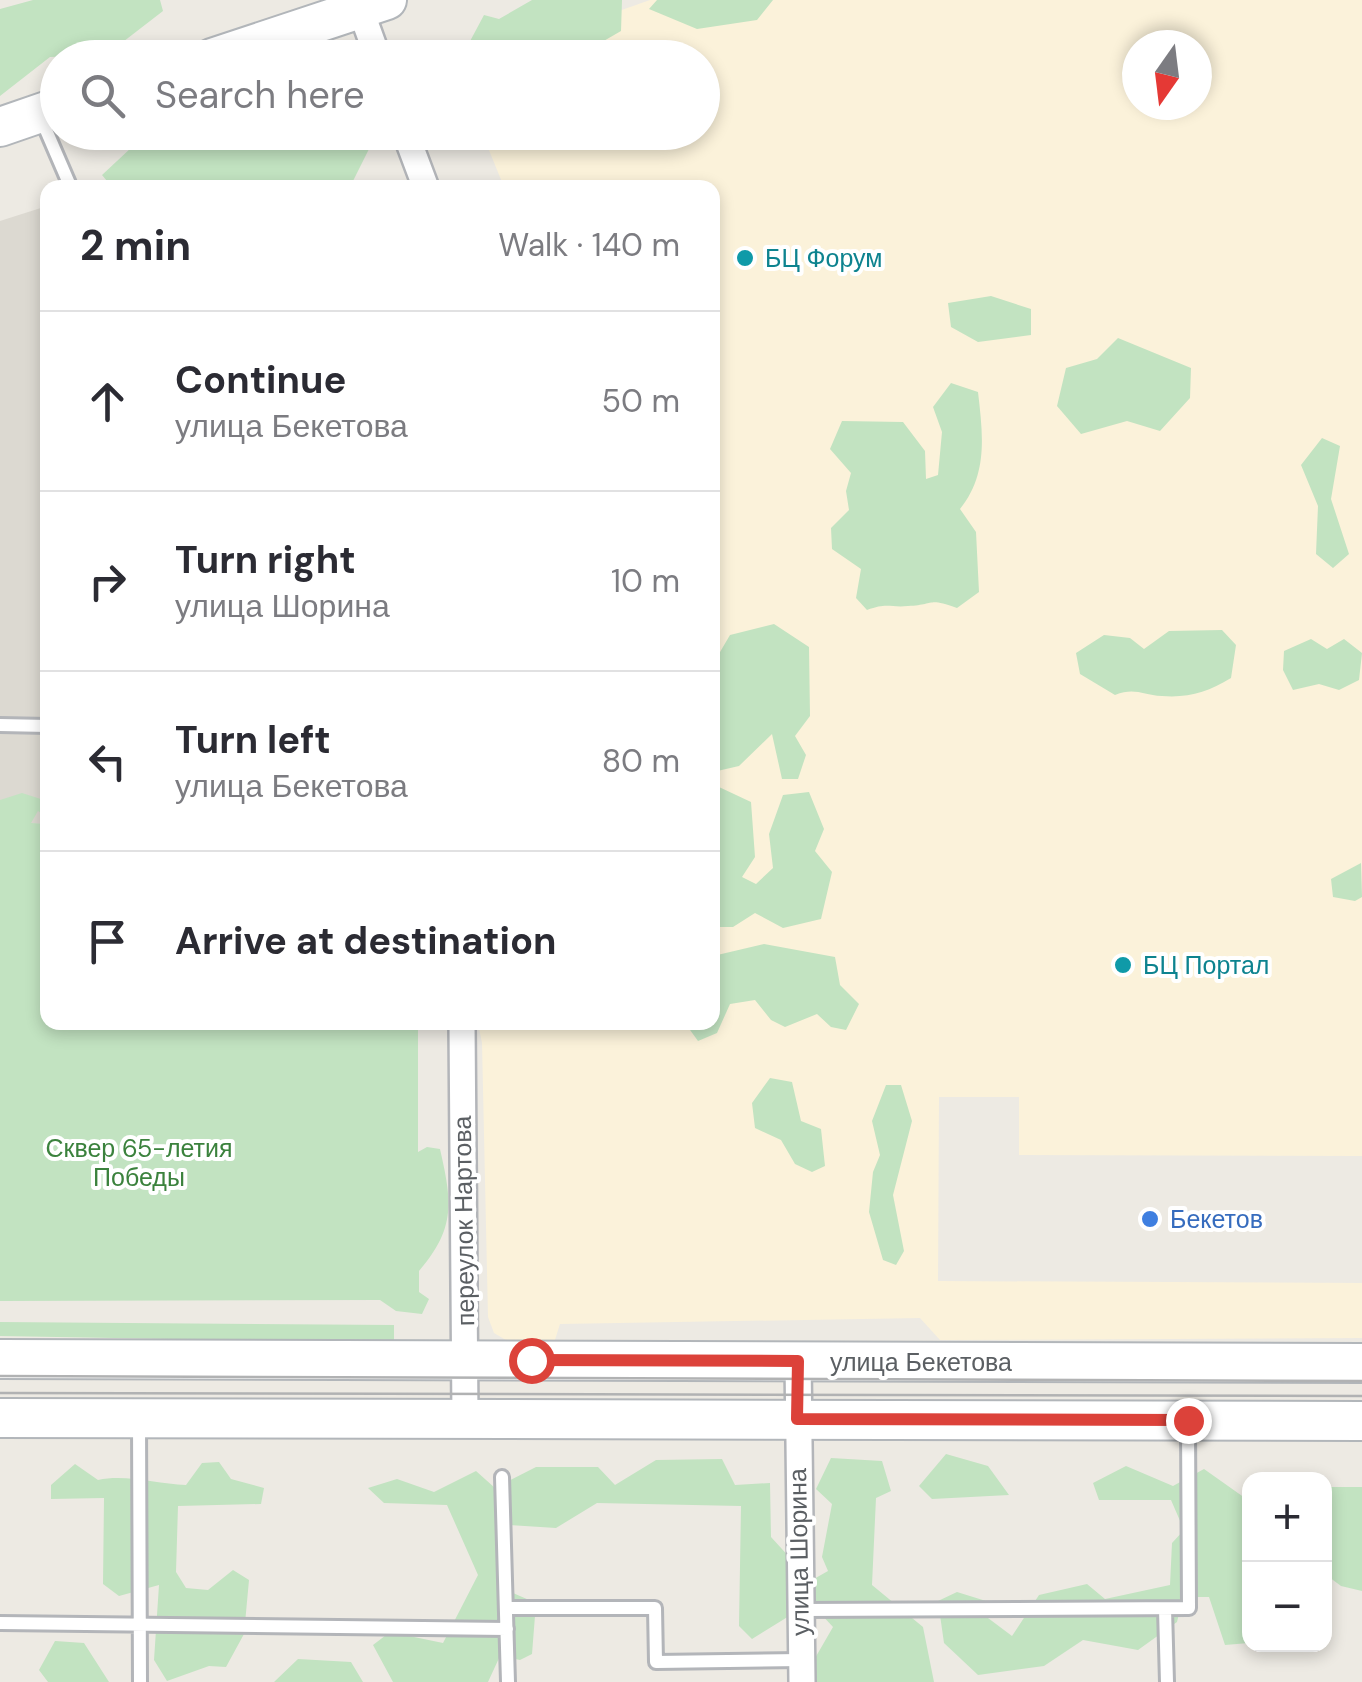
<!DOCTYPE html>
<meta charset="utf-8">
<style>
:root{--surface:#fff;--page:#f7f7f7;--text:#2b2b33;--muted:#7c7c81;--line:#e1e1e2}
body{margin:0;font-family:"DM Sans",sans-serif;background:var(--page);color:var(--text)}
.controls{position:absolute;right:30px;bottom:30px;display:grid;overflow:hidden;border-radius:20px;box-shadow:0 5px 15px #0003}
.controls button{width:90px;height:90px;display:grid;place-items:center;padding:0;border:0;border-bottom:2px solid var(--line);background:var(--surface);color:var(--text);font:50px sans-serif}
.compass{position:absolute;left:1122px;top:30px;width:90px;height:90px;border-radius:50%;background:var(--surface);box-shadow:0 5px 15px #0003;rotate:194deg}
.stop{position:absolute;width:30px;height:30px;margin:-22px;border:8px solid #dc423a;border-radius:50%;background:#fff}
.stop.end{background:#dc423a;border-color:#fff;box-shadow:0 2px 10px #0008}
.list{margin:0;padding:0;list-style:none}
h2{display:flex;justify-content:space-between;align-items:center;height:130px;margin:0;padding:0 40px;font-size:42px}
h2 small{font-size:32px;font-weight:400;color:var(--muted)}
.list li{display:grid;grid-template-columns:65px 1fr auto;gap:30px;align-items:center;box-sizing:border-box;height:180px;padding:0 40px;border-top:2px solid var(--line)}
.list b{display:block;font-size:38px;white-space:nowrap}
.list p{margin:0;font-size:32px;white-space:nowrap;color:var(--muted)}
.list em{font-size:32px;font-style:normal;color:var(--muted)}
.icon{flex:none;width:55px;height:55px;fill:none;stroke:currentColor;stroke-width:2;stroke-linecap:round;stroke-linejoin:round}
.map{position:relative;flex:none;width:1362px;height:1682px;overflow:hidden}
.search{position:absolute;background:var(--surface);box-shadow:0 5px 15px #0003;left:40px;top:40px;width:680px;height:110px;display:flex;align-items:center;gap:25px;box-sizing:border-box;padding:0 35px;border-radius:55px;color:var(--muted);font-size:38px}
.panel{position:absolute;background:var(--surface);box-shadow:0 5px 15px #0003;left:40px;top:180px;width:680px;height:850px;border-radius:20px}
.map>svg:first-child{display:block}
.commercial{fill:#fbf2da;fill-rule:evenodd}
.education{fill:#dcd9d1}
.green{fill:#c2e3c1}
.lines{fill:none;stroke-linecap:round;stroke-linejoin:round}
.lane-casing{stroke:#b3b5b9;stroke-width:18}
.street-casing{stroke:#b3b5b9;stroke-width:30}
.secondary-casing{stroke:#b2b6ba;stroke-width:42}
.lane{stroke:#fff;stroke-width:12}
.street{stroke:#fff;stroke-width:25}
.secondary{stroke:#fff;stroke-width:38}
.tram{stroke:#b1b2b3;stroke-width:2.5}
.route{stroke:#dc423a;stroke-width:12}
.culture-dot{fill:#0f9aa8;stroke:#fff;stroke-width:4}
.shop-dot{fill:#3f7fe0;stroke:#fff;stroke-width:4}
.labels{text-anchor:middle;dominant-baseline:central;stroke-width:8;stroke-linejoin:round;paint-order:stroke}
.culture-label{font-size:25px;fill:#0d838f;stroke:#fff;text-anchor:start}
.park-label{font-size:25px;fill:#3b823d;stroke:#fff}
.shop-label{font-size:25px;fill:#366cbe;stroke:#fff;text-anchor:start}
.street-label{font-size:25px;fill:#5b5f63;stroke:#fff}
</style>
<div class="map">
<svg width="1362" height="1682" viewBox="0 0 1362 1682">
<rect width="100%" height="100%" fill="#edeae3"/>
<path class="commercial" d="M650 0H1362V1156L1019 1155V1097H939L938 1281 1362 1283V1338L940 1340 920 1318 560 1324 554 1343H511L494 1333 488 1317 482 1043 478 1023 712 1022V188L504 187 482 133 702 132V58L489 57ZM1137 45H1197V105H1137Z"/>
<path class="education" d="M47 206V824L0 823V221Z"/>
<path class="green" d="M33 0H160L163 11 106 55 50 57 0 96V9Z
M532 0H622L621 31 576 57H439L442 49 468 45 484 15 499 19Z
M657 0H773L757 20 697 29 649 9Z
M224 133H367L370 147 350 187H112L102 175 147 133 202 140Z
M991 296 1031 309V335L978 342 951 327 948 303Z
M1118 338 1191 368 1190 398 1160 431 1127 421 1081 434 1057 406 1066 368 1097 359Z
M951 383 978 392C983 435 988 474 960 509L976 532 979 592 957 608C927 597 935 605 908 606 890 608 888 602 867 610L856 598 861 569 832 549 831 528 849 510 846 491 851 473 830 449 842 421 903 422 925 451 926 479 938 475 942 432 933 407Z
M1322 438 1340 446 1331 499 1349 554 1333 568 1316 554 1318 506 1301 465Z
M774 624 809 647 810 716 795 736 806 755 798 779H782L772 734 739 766 713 772V664L730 635Z
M1222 630 1236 645 1231 678C1208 692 1189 698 1162 696 1142 695 1135 687 1115 695L1080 674 1076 653 1104 635 1130 638 1144 649 1169 631Z
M1311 639 1327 649 1344 639 1362 653 1359 680 1339 690 1319 684 1293 690 1283 670 1284 651Z
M719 787 751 802 755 857 742 877 756 884 773 868 769 834 783 795 809 792 824 829 815 851 832 872 821 919 783 928 755 913 733 927H713V851L718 848 712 795Z
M22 793 47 801V817L38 811 31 823 47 824 48 1022 418 1026V1152L427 1147 440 1149C452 1202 456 1228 419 1271V1292L429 1299 422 1314 396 1311 380 1300 0 1301V800Z
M1361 863 1362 897 1355 901 1333 897 1331 879Z
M764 944 835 957 840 985 859 1004 846 1030 831 1027 817 1014 785 1027 771 1020 755 1000 730 1004 717 1033 698 1041 685 1023 712 1022 713 956Z
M770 1078 792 1082 801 1121 821 1129 825 1166 812 1172 795 1164 781 1140 755 1128 752 1103Z
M886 1085H901L912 1121 893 1195 904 1251 896 1265 883 1260 869 1212 873 1172 880 1155 872 1121Z
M0 1322 394 1325V1343L0 1336Z
M946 1454 988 1466 1009 1495 932 1499 919 1486Z
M831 1458 882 1461 891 1491 876 1498 872 1585 923 1627 934 1682H814L807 1672 833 1627 807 1599 805 1584 828 1571 822 1557 832 1504 816 1489Z
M722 1459 735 1485 770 1483 771 1537 792 1560 794 1613 752 1639 739 1626 741 1506 597 1503 556 1528 509 1525 513 1593 536 1603 532 1654 520 1660 500 1656 488 1682H393L373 1645 390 1632 443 1643 478 1575 447 1505 384 1503 368 1488 397 1479 434 1492 476 1471 495 1488 536 1467H598L615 1485 656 1460Z
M219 1462 231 1479 264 1488 261 1504 178 1506 176 1572 186 1588 208 1590 233 1570 249 1580 244 1634 226 1667 209 1666 167 1681 154 1660 159 1585 119 1596 103 1584 104 1498 51 1499V1485L75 1464 98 1480C126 1474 157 1484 186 1485L202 1463Z
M1126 1466 1173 1486 1204 1469 1245 1498 1249 1643 1225 1645 1209 1597H1183L1177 1622 1138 1650 1083 1640 1044 1666 978 1675 944 1643 938 1601 957 1592 986 1601 988 1618 1012 1636 1039 1595 1087 1584 1105 1599 1170 1585 1172 1543 1184 1530 1171 1500H1099L1093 1483Z
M1325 1487H1362V1591L1341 1586 1325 1574Z
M55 1641 84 1643 109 1682H48L39 1670Z
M298 1659 351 1662 363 1682H274Z"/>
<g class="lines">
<g class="lane-casing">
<path id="lane" d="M40 116 71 188
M0 725 48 726
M139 1420 140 1682
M502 1477 508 1682
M507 1608H655L656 1662 801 1660
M1165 1609 1167 1682
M800 1610 1189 1608 1188 1424
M0 1623 507 1629"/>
</g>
<g class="street-casing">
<path id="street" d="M357 0 378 58
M405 132 426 188
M462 1022 465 1419
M798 1361 802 1682"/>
</g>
<g class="secondary-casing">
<path id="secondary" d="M212 58 387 0
M0 127 58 107
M0 1359 1362 1363
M0 1418 1362 1421"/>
</g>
<use href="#lane" class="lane"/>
<use href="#street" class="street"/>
<use href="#secondary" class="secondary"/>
<path class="tram" d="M0 1376 1362 1381
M0 1393 1362 1396"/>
</g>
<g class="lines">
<path class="route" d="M531 1360 798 1361 797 1419 1188 1420"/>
</g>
<g class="culture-dot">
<circle cx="745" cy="258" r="10"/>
<circle cx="1123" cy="965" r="10"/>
</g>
<circle class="shop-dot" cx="1150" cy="1219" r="10"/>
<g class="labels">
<g class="culture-label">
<text x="765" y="258">БЦ Форум</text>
<text x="1143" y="965">БЦ Портал</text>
</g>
<g class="park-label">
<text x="139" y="1148">Сквер 65-летия<tspan x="139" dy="29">Победы</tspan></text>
</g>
<g class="shop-label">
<text x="1170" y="1219">Бекетов</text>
</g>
<g class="street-label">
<text transform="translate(464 1221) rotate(-91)">переулок Нартова</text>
<text x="921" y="1362">улица Бекетова</text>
<text transform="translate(799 1552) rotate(-91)">улица Шорина</text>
</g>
</g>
</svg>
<div class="controls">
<button>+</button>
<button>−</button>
</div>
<svg class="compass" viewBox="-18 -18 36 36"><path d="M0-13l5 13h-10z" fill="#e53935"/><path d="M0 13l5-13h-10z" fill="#7c7c81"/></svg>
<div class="stop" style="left:531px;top:1360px"></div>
<div class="stop end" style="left:1188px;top:1420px"></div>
<div class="search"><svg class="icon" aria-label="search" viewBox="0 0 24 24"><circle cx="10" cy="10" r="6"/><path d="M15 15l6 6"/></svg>Search here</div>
<section class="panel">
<h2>2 min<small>Walk · 140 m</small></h2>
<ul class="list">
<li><svg class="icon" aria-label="ahead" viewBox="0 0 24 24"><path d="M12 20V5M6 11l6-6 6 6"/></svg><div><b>Continue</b><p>улица Бекетова</p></div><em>50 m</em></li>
<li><svg class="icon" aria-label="right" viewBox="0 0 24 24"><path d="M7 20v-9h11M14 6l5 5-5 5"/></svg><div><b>Turn right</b><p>улица Шорина</p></div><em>10 m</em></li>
<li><svg class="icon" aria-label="left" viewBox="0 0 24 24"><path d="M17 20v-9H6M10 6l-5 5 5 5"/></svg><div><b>Turn left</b><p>улица Бекетова</p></div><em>80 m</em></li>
<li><svg class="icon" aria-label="arrive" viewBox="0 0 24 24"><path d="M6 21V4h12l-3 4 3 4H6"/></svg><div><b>Arrive at destination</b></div></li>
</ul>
</section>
</div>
